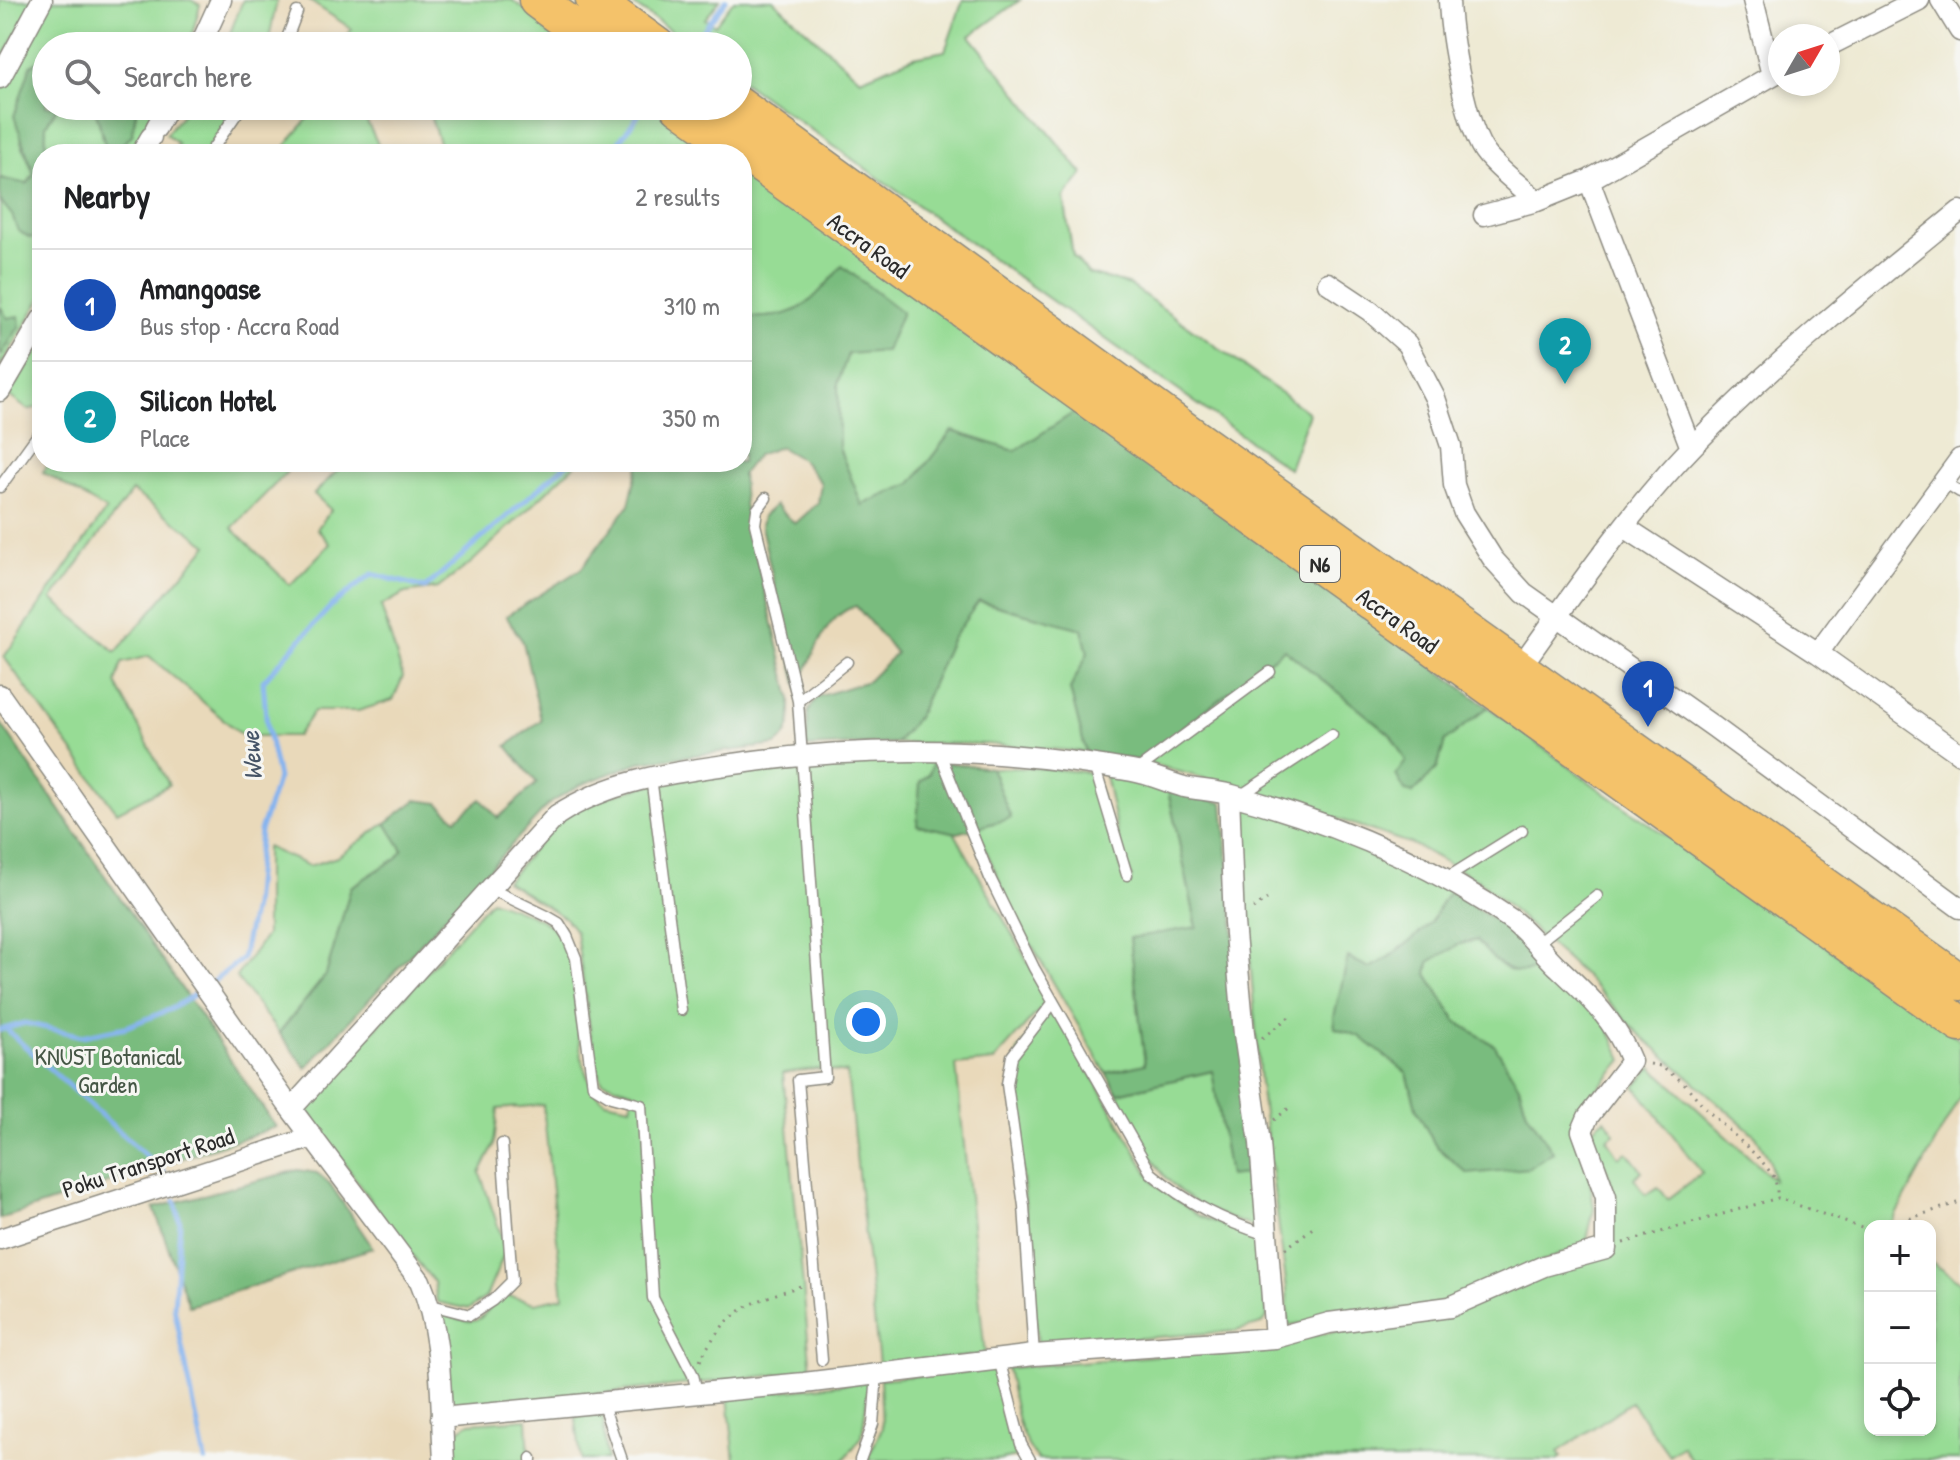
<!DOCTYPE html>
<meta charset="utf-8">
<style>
:root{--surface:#fff;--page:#f2f2f2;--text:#202124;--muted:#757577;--line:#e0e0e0;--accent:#111827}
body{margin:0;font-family:"Patrick Hand",sans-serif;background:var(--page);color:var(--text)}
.controls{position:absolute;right:24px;bottom:24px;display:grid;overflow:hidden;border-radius:16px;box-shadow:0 4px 12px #0003}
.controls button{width:72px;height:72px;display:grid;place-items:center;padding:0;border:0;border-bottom:2px solid var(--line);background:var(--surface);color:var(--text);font:40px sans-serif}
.compass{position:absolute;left:1768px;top:24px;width:72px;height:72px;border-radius:50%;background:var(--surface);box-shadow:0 4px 12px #0003;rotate:51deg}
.you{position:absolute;left:866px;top:1022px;width:28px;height:28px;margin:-20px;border:6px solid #fff;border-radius:50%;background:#1a73e8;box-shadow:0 0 0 12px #1a73e833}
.badge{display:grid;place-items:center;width:52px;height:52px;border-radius:50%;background:var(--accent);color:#fff;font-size:26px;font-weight:700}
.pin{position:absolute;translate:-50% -66px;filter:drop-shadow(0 2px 4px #0008)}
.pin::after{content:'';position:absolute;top:42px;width:28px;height:24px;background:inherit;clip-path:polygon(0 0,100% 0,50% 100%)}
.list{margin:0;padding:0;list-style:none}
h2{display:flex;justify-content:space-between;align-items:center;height:104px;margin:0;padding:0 32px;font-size:34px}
h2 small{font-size:26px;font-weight:400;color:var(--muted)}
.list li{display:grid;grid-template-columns:52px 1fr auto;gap:24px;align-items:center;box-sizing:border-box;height:112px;padding:0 32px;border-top:2px solid var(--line)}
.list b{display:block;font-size:30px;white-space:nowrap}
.list p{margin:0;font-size:26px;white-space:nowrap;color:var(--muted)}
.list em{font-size:26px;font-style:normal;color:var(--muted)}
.icon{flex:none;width:44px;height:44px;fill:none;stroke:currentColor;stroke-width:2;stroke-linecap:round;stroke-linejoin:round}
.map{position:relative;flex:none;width:1960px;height:1460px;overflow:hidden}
.search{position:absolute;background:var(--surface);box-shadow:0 4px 12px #0003;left:32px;top:32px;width:720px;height:88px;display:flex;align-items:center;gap:20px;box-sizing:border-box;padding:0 28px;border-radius:44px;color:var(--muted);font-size:30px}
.panel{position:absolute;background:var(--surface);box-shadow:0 4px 12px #0003;left:32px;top:144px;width:720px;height:328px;border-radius:32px}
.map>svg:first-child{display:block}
.built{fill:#e9d9ba;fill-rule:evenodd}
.green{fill:#97dc95;stroke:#618460;stroke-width:2;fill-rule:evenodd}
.forest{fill:#79bc7e;stroke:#527454;stroke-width:2}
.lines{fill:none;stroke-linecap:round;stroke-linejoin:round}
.stream{stroke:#84b3ef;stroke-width:5}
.lane-casing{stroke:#8c8a80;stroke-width:13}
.street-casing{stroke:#8c8a80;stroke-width:23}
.highway-casing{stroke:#8c8a80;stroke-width:39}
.path{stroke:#8c8a80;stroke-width:3;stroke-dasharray:2 6;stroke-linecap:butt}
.lane{stroke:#fff;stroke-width:10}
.street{stroke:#fff;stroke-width:20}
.highway{stroke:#f4c26a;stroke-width:36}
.labels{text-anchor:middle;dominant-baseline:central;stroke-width:6;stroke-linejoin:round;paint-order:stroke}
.shield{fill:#f6f6f2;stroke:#686867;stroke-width:2}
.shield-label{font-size:22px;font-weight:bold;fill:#2b2b2b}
.street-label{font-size:24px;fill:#2b2b2b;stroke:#f6f6f2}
.park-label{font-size:24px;fill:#465746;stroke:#f6f6f2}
.water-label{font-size:26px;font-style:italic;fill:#465466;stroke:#f6f6f2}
</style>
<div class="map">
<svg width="1960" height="1460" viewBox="0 0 1960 1460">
<rect width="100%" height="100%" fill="#f6f6f2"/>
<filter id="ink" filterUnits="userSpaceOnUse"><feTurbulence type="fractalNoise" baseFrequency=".0125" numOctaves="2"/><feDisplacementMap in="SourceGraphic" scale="16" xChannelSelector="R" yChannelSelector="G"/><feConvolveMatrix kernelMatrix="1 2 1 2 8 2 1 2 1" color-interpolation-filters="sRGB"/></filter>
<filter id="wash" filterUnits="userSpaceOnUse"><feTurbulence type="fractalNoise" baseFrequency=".006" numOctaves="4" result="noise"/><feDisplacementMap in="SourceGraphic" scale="32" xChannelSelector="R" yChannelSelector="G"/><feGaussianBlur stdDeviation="1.8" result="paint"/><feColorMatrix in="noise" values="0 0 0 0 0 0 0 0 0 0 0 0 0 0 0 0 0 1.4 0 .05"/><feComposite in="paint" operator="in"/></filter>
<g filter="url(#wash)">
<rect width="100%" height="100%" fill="#eeead4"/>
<path class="built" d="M0 0H453L514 46H46V106H593L659 154H42V462H742V212L1960 1073V1460H0ZM1870 1226H1930V1430H1870Z"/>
<path class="green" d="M0 0H34L0 64Z
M49 0H191L200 5 189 46H132L124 40 106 46H46V57L31 65 21 142 34 174 27 185 0 178V92Z
M243 0H277L270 34 271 46H225Z
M308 0H512L576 46H339L352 29Z
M627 0H720L705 19 715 25 734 0H773L860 79 914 57 945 51 963 0H1020L970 36 1083 174 1064 198 1073 256 1089 274 1130 285 1309 413 1289 469 738 78V46H693Z
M58 106H90L97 115 107 152 132 135 137 106H159L129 154H45L46 125Z
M189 106H239L205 154H154L158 147 170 154 178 144 166 134Z
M318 106H409L364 116 383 154H279Z
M427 106H660L727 154H443Z
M742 165 1081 408 1015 451 952 431 911 484 862 505 839 448 838 383 847 354 842 267C806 308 799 319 742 317Z
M0 200 31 238 42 231V297L0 367V357L20 325 7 318 0 306Z
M42 345V406L28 410 8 395Z
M50 462H292L286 473 232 528 290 585 330 544 317 529 331 510 314 494 346 462H578L472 562 438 588 405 593 381 606 403 677 393 700 358 711H314L297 736H243L149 656 122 663 116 683 169 785 117 812 4 657 106 510 43 472ZM132 491 208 545 116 652 52 599Z
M978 601 1082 629 1088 653 1070 689 1086 752 987 744 896 743 918 716 951 640Z
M1284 649 1390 734 1407 761 1413 793 1437 769 1445 741 1488 707 1606 794 1960 1039V1097L1890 1226H1870V1430H1930V1261L1960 1282V1460H1691L1682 1446 1669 1455 1631 1402 1558 1452 1561 1457 1557 1460H1038C1016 1434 1014 1401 1007 1368L1226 1350 1425 1317 1611 1251C1614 1226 1617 1195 1607 1170 1601 1156 1590 1147 1590 1131L1605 1119 1615 1133 1607 1139 1619 1157 1627 1152 1642 1171 1634 1178 1646 1195 1658 1187 1668 1199 1702 1173 1635 1086 1652 1067 1773 1179 1770 1161 1756 1136 1635 1030 1584 975 1479 880 1414 845 1277 798 1140 761Z
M875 760 933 761 917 825 954 832 1049 999 994 1061 956 1065 985 1355 879 1364 847 1073 815 1069 783 1073 811 1371 453 1409 447 1393 439 1312C486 1329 471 1322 505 1295L535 1303 563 1297 543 1105 498 1109 494 1145 480 1173 506 1250 486 1297 469 1309 437 1302 434 1282 387 1224 305 1107 491 900C508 906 539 916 553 928 592 961 560 1066 605 1101L631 1106 634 1092 602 1081 594 1058 576 932 565 918 506 881C523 863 549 826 569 814 638 773 793 764 875 760Z
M991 768H1042L1094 773 1125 881 1132 878 1119 841 1105 775 1168 790 1197 928 1130 938 1145 1064 1106 1073 1016 918 976 828 1010 818Z
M1238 804 1341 834 1451 892C1437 904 1442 905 1434 917 1425 932 1385 962 1369 968L1349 958 1336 1028 1359 1035 1407 1073 1417 1111 1553 1152 1527 1112 1519 1086 1495 1046 1456 1021 1427 974 1429 962 1460 944 1477 940C1499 965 1508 981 1543 967L1606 1023 1623 1060 1592 1095 1581 1114 1594 1209 1586 1244 1439 1304 1288 1325 1287 1289 1260 1084Z
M386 823 403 850 397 858 351 887 326 975 279 1033 236 977 266 935V847L309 866 337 857Z
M1053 1007 1154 1183 1197 1215 1262 1240 1267 1317 1262 1324 1236 1331 1038 1346 1013 1070 1018 1051Z
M1213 1071 1229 1175 1255 1173 1261 1229C1168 1201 1158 1176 1118 1093Z
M995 1369 1006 1420 1020 1456 1001 1460H867L882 1428 880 1379Z
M869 1381 862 1436 844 1460H735L728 1397Z
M602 1408 607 1460H581L575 1412Z
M527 1419 529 1460H455L453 1434 470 1423Z"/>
<path class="forest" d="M46 57V106H58L46 125 45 154H42V231L31 238 18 231 12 215 0 200V178L27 184 34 174 14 116 31 65Z
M90 106H137L132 135 112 154 107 152 97 115Z
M842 266 902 312 886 351 848 354 838 383 839 448 862 505 911 484 952 431 1015 451 1081 408 1488 707 1445 741 1437 768 1413 793 1405 791 1396 775 1406 761 1390 734 1284 649 1140 761 1086 752 1070 689 1088 653 1082 629 979 601 951 640 918 716 896 743 806 747 808 712 817 697 868 681 896 653 856 606C823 615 812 661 798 689L761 526 763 516 775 505 795 524 818 503 821 483 802 460 780 447 757 455 742 474 744 504 791 699C791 718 793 733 776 745L640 762 580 785 550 803 306 1068 279 1033 326 975 351 887 397 858 403 850 386 823 416 800 438 803 456 819 481 799 498 818 537 783 507 746 541 720 523 642 506 616 581 569 629 505 639 462H742V317C799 319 806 308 842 266Z
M0 306 7 318 19 316 20 325 0 357Z
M0 722 276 1127 0 1219Z
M933 761 991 768 1011 818 958 833 917 825 920 782 929 774Z
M1168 790 1223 803 1255 1173 1229 1176 1212 1071 1118 1093 1106 1073 1145 1064 1130 938 1197 927Z
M1451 892 1513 932 1543 967C1508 981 1498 964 1476 940L1460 944 1429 962 1427 974 1456 1021 1495 1046 1519 1086 1527 1112 1553 1152 1529 1168 1468 1174 1435 1145 1417 1111 1407 1073 1359 1036 1335 1028 1334 1017 1348 957 1369 968C1385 962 1425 932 1434 917 1442 905 1437 904 1451 892Z
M298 1170 317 1173 330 1184 373 1248 189 1306 154 1208Z"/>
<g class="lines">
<path class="stream" d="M699 36 726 0
M610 154 642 110
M210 984 242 959 253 907 260 831 278 778 267 727 263 681 332 605 372 574 425 588 569 462
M0 1030 25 1023 82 1036 126 1027 171 1009 202 990
M8 1031 164 1172
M175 1200 180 1223 174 1307 205 1460"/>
</g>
</g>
<g filter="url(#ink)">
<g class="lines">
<g class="lane-casing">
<path id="lane" d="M284 46 297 12
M209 154 242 106
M1944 482 1960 492
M0 487 42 429
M766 498 757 510 755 524 798 701 825 1077 798 1080 822 1360
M798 701 847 662
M939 751 990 878 1034 968 1151 1173C1187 1203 1223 1221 1267 1235
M1094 765 1127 875
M1137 770 1270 672
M651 777 681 1010
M1240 796 1332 735
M1445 879 1522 831
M489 888 547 916 559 923 567 936 576 958 593 1086 611 1097 641 1105 653 1298 693 1375 697 1392
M1535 945 1597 896
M431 1305 470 1315 493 1300 512 1281 502 1144
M1034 1355 1024 1206 1007 1084 1012 1056 1053 1003
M999 1359 1021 1444 1030 1460
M602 1402 622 1460
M531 1458V1460
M860 1460 873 1424 877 1374"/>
</g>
<g class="street-casing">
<path id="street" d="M1449 0C1450 33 1466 131 1487 155 1501 172 1521 186 1537 201
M1753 0 1772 75
M1941 0 1960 31
M200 46 221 0
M1828 46 1919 0
M0 78 42 0
M156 128 168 106
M141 154 151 137
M1589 180 1691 448
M1484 215 1537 201 1589 180 1780 71
M1328 283 1370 311 1407 344 1435 398 1451 446 1454 485 1464 513 1493 559 1524 593 1714 727 1960 908
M0 391 42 319
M1626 528 1818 653 1960 754
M1818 653 1960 459
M1514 676C1568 601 1628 513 1692 447 1775 361 1868 286 1960 211
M0 695 291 1109 420 1281C444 1337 440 1400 444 1460
M1229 794 1234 923 1244 1034 1260 1143 1275 1338
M291 1109 557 815C616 777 679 772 747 762 874 745 1006 748 1132 771 1150 774 1166 782 1184 787 1200 790 1216 791 1232 795 1330 822 1428 861 1512 920 1529 933 1543 953 1558 967 1590 997 1615 1020 1631 1061L1588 1117 1582 1131 1606 1197V1249L1544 1266 1450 1307 1329 1323 1275 1338 1034 1355 804 1383 441 1418
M0 1239 313 1137"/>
</g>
<g class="highway-casing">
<path id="highway" d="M537 0 599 46
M594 0 657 46
M738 105 1194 437 1960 982
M679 106 1960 1024"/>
</g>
<path class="path" d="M1253 909 1267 899
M1262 1038 1289 1017
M1650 1064 1660 1066 1683 1082 1710 1113 1760 1159 1775 1178 1778 1198
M1274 1120 1289 1108
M1887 1226 1960 1202
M1623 1243 1778 1198 1870 1231
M1285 1249 1314 1227
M700 1361C725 1311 749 1302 801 1286"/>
<use href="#lane" class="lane"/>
<use href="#street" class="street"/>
<use href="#highway" class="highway"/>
</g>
</g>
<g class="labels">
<rect class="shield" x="1300" y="546" width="40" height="36" rx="6"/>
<g class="shield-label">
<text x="1320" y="564">N6</text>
</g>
<g class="street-label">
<text transform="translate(869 245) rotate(36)">Accra Road</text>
<text transform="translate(1398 620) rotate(36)">Accra Road</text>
<text transform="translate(148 1162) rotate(-18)">Poku Transport Road</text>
</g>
<g class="park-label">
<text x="108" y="1056">KNUST Botanical<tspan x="108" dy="28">Garden</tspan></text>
</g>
<g class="water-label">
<text transform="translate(251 756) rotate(-94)">Wewe</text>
</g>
</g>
</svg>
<div class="controls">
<button>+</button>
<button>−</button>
<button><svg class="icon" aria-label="locate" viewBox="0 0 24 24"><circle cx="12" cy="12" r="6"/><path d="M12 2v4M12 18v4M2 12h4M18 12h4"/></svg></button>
</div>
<svg class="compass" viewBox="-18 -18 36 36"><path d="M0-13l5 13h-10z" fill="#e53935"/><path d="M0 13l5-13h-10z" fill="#757577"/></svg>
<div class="you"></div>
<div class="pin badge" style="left:1648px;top:727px;background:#1a4fb4">1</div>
<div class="pin badge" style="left:1565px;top:384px;background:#0f9aa8">2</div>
<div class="search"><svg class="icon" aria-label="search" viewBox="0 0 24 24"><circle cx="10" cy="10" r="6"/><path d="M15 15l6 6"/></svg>Search here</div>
<section class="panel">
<h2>Nearby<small>2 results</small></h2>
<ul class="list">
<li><span class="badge" style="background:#1a4fb4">1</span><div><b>Amangoase</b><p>Bus stop · Accra Road</p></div><em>310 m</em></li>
<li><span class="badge" style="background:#0f9aa8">2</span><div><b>Silicon Hotel</b><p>Place</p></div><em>350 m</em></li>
</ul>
</section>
</div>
